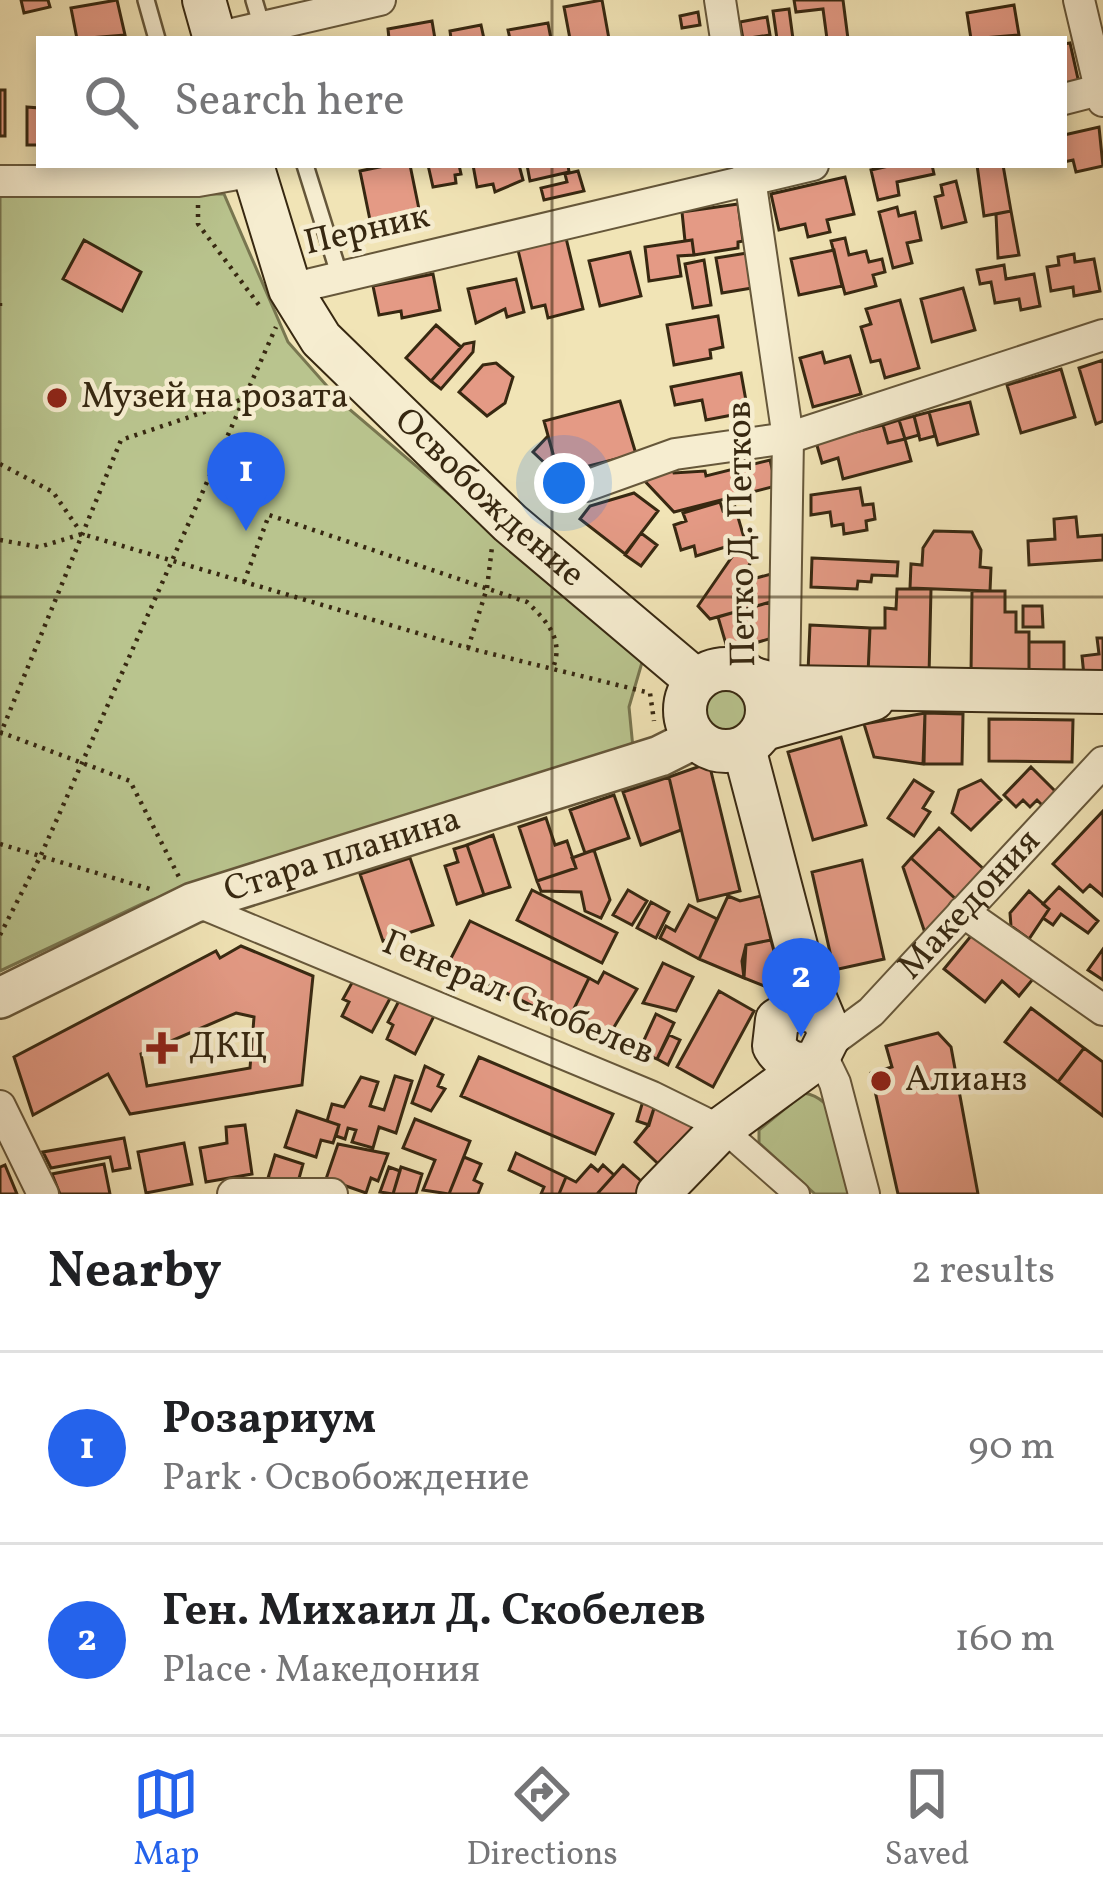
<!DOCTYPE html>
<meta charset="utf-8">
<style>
:root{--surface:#fff;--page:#f2f2f2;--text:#202124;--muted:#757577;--line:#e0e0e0;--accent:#2563eb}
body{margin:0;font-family:Vollkorn,serif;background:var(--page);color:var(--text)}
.you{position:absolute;left:564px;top:483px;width:42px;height:42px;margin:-30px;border:9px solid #fff;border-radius:50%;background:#1a73e8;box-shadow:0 0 0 18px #1a73e833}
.badge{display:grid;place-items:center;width:78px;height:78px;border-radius:50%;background:var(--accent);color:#fff;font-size:39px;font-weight:700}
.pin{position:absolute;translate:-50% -99px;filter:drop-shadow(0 3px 6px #0008)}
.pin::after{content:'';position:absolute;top:63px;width:42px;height:36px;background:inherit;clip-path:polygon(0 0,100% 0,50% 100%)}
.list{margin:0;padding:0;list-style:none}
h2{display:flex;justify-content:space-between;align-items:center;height:156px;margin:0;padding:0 48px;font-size:51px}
h2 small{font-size:39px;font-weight:400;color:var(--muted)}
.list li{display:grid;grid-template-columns:78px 1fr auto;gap:36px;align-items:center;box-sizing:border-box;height:192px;padding:0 48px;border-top:3px solid var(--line)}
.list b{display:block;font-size:45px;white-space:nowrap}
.list p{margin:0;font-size:39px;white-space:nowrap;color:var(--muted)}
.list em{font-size:39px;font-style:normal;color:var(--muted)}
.icon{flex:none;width:66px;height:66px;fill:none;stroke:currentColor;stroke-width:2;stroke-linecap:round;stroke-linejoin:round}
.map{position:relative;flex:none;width:1103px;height:1194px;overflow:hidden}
.search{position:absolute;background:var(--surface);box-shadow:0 6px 18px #0003;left:36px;right:36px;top:36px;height:132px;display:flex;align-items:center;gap:30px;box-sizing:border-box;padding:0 42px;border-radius:0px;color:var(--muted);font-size:45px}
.sheet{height:540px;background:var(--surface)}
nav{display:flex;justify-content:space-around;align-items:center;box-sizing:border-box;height:168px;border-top:3px solid var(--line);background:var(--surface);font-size:33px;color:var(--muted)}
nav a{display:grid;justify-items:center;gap:6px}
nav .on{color:var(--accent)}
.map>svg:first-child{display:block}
.green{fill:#b9c48e;stroke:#787650;stroke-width:3}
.building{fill:#e49a85;stroke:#372811;stroke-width:3;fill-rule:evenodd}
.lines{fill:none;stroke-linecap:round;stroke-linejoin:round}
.service-casing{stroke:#66573a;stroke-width:20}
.pedestrian-casing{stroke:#66573a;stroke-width:28}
.minor-casing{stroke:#66573a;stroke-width:34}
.tertiary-casing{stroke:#66573a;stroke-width:44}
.secondary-casing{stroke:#372811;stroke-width:46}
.path{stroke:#372811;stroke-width:4.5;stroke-dasharray:3 6;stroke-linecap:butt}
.service{stroke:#f6edd0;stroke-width:15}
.pedestrian{stroke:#f6edd0;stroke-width:24}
.minor{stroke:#f6edd0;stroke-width:30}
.tertiary{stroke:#f6edd0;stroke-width:39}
.secondary{stroke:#f6edd0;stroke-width:42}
.grid{fill:none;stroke:#372811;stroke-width:3;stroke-opacity:0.55}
.poi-dot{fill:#8f2418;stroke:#f6edd0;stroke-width:4.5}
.labels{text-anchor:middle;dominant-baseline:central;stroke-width:9;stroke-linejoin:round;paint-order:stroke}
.street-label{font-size:36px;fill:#372811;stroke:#f6edd0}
.poi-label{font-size:36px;fill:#372811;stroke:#f6edd0;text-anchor:start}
</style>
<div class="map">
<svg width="1103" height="1194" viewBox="0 0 1103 1194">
<rect width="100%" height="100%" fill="#f1e4b6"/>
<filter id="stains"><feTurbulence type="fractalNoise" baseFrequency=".00167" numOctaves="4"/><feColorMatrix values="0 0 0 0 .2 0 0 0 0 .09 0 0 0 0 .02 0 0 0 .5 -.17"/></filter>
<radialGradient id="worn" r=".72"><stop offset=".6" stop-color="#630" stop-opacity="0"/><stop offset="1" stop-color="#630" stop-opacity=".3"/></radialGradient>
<path class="green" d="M0 194H224L288 342 342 403 643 659 629 707 633 748 217 877 144 903 0 971Z
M701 710a25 25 0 1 1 50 0a25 25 0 1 1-50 0Z
M804 1093C845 1100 847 1158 856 1194H815L759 1143V1130Z"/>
<path class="building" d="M21 0H48L50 7 24 13Z
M117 0 125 35 77 39 71 8Z
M602 0 609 39H570L564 7Z
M794 0H843L848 39H827L823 9 796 12Z
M1014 5 1019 35 971 39 967 13Z
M789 9 793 39H777L773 11Z
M698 12 700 25 682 28 680 16Z
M767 17 770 35 743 39 740 22Z
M432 21 435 39H389L388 29Z
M548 23 551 39H510L508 30Z
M481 25 484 39H451L450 31Z
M1070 43 1080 88 1064 91V44Z
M0 90H5V136H0Z
M27 107 39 108V145H27Z
M1099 127 1103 166 1076 172 1073 160 1064 162V135Z
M389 165H410L420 214 371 225 360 171Z
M428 165H459L461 174 455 175 456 183 433 187Z
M473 165H519L523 180 495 192 493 184 477 187Z
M527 165H568L569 172 530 181Z
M893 165H932L934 174 897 182 899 195 878 200 871 170Z
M977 165H1003L1011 211 984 216Z
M578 171 584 191 544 200 541 188 567 182 565 174Z
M845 177 854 214 827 220 830 232 808 237 805 224 779 230 771 194Z
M956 181 966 222 942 228 935 197 943 195 941 185Z
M738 204 743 241 738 242V248L694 255 692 240 685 241 682 212Z
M897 207 899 216 915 212 921 240 907 243 912 263 893 268 879 212Z
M1011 211 1019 255 998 258 996 214Z
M566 238 583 309 548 318 545 305 532 308 518 250Z
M845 238 849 255 866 251 869 262 882 259 885 272 873 275 876 286 845 294 831 241Z
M84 240 141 272 122 311 63 279Z
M692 240 694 255 678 256 681 276 649 281 645 247Z
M834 250 842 286 799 295 791 259Z
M630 252 641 296 600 306 589 261Z
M747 253 752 288 722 293 716 258Z
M1074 254 1075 262 1094 259 1100 291 1074 296 1073 287 1051 291 1047 267 1059 265 1058 257Z
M704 260 711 305 693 308 685 264Z
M1004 265 1006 279 1034 274 1040 306 1021 310 1019 299 995 303 991 282 980 284 977 270Z
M433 274 440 310 402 318 401 311 379 315 373 286Z
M516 279 524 312 507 317 505 309 476 323 468 289Z
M963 288 975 330 932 342 921 299Z
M900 300 919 368 885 378 880 360 871 362 861 327 871 324 866 309Z
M718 316 723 347 710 350 711 358 674 365 667 325Z
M436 325 461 347 431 381 406 358Z
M474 342 473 352 441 389 431 381 464 344Z
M822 352 825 363 850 356 861 394 813 407 800 358Z
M1103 360V421L1096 424 1079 368Z
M496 363 513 377 505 403 487 416 459 392 483 365Z
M1061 369 1075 417 1021 433 1007 385Z
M741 373 748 412 706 420 702 400 675 405 671 387Z
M620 401 636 454 573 470 569 457 555 461 544 421Z
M970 402 978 434 938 445 929 412Z
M929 412 935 436 920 440 914 416Z
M914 416 919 435 905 439 899 420Z
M899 420 905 439 888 443 883 425Z
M883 425 888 443 905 439 911 461 843 479 838 458 822 463 816 442Z
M548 436 555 461 563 459 552 470 533 452Z
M569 457 573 470 582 476 569 488 552 470Z
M770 460 776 486 674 512 640 476 672 467 674 473 705 471 706 476Z
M860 488 863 505 873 504 875 519 866 521 867 530 844 534 843 524 832 526 830 512 811 515V495Z
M634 493 658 511 625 554 580 519 590 506Z
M720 502 723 511 735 507 745 541 696 556 694 546 681 550 674 525 686 521 683 513Z
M1076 517 1078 537 1103 535V560L1029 565 1028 541 1055 539 1054 519Z
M934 531 972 532 981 550 980 567 991 568 990 591 910 588 911 564 922 565 923 548Z
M641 533 657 545 641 566 625 555Z
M736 551 754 557 738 583 771 574 778 600 710 619 698 606Z
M812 558 898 562 897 576 872 575 871 582 858 581 857 589 811 587Z
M897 589H931L929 676 868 674 870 628H885V608L896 609Z
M972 591H1005V612H1016V632H1029V676L971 675Z
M770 602 779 636 728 651 718 617Z
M1023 606H1042L1043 627H1023Z
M810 625 870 628 868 674 808 672Z
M1097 638H1103V673L1084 676 1082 656 1099 654Z
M1029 642H1064V676H1029Z
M925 713 963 714 962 764H924Z
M925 713 923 764 874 757 864 724Z
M989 719 1073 720 1072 762 989 761Z
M841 737 866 825 813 840 788 752Z
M709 763 740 891 698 901 669 777Z
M1031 767 1059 795 1045 808 1037 800 1030 807 1023 800 1016 807 1004 795Z
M669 777 681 830 641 845 623 792Z
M914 780 933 792 923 808 930 812 914 836 888 818Z
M981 780 1001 800 971 830 952 813 959 790Z
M614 795 629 838 585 853 570 810Z
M1103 811V896L1090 885 1083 892 1053 864Z
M546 818 555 845 567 841 576 868 537 881 519 827Z
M939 828 987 872 959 902 911 858Z
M493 835 510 887 484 895 467 845Z
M467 845 484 895 457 904 445 866 458 862 454 849Z
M594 850 610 900 601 918 585 911 581 892 541 891 537 881 576 868 572 858Z
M410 858 433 925 383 941 360 874Z
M911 858 959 902 926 936 903 867Z
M862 860 884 959 834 970 812 872Z
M1059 887 1098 921 1088 933 1061 914 1053 925 1043 918 1049 909 1043 904Z
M532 890 617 933 602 963 517 920Z
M628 890 647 901 632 925 613 915Z
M1029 891 1049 909 1029 939 1011 926 1010 913Z
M728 896 740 901 761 896 771 940 746 945 744 978 699 959Z
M651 902 669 912 656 938 637 928Z
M689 905 717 919 699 959 660 938 666 926 675 931Z
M470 921 589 978 567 1023 448 964Z
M975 931 1033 979 1019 996 1002 981 985 1002 944 969Z
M771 940 778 966 767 987 744 978 742 961 746 945Z
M241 946 313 976 302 1085 130 1114 108 1074 33 1115 14 1057 216 951 220 958ZM236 1013 254 1017 250 1068 147 1086 141 1054Z
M1103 949V980L1088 970Z
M663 963 693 977 676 1011 643 1003Z
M358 972 394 991 372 1032 342 1016 349 1002 343 999Z
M604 972 637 989 605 1042 567 1023 589 978 598 983Z
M719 991 754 1011 713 1087 677 1067Z
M402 995 436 1012 415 1054 387 1039 393 1025 388 1022Z
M1031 1008 1084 1048 1058 1082 1005 1042Z
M656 1014 674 1023 657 1059 639 1051Z
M938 1033 951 1047 978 1194H898L871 1073 892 1067 886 1046Z
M669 1035 680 1040 668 1065 657 1059Z
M1084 1048 1103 1062V1116L1058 1082Z
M479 1057 613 1114 595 1154 461 1096Z
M425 1066 443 1075 438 1086 445 1089 431 1111 412 1103Z
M395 1076 412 1081 396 1133 379 1127 373 1148 352 1142 356 1130 348 1128 345 1139 336 1136 339 1125 327 1121 332 1104 344 1107 361 1077 378 1082 370 1106 384 1110Z
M643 1101 655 1105 649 1125 637 1121Z
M655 1105 698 1123 668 1173 635 1142 648 1126Z
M297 1111 339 1125 333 1143 321 1140 316 1157 285 1147Z
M415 1119 470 1141 449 1194 423 1190 435 1160 403 1148Z
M245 1125 252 1174 206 1182 200 1148 227 1143 226 1127Z
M124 1138 130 1168 113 1171 110 1157 51 1168 43 1152Z
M184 1143 192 1184 146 1193 138 1152Z
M338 1144 388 1154 378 1181 371 1178 366 1193 326 1179Z
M516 1153 566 1177 559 1194H541L544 1187 509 1170Z
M275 1155 303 1164 298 1182 268 1178Z
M464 1157 481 1164 474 1180 482 1184 478 1194H449Z
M104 1164 110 1194H60L52 1174Z
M5 1165 17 1194H0V1167Z
M591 1165 598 1171 603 1165 614 1175 597 1194H559L566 1177 576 1182Z
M623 1165 649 1188 643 1194H597Z
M389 1167 400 1171 393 1194 380 1192Z
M401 1167 422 1174 416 1194H393Z"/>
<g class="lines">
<g class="service-casing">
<path id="service" d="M146 0 157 39
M254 0 263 30
M305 165 340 277"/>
</g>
<g class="pedestrian-casing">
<path id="pedestrian" d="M193 903 653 1094 722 1128 797 1194"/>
</g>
<g class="minor-casing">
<g id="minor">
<path d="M720 0 726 39"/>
<path d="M1079 0 1103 101"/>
<path d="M215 38 380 0"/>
<path d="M1064 99 1103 89"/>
<path d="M748 165 788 438 784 687"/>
<path d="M0 181H198L254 171"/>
<path d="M290 289 813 165"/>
<path d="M586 486 675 454 788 438 1103 335"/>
<path d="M963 912 1103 1010"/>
<path id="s1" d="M829 1043 871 1012 1103 762"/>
<path d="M822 1056 835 1083 864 1194"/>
<path d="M0 1106 43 1194"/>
<path d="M233 1194H332"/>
</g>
</g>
<g class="tertiary-casing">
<g id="tertiary">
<path id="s2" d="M0 998 193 903 660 756 696 738"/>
</g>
</g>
<g class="secondary-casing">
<g id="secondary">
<path d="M204 0 215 39"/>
<path id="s3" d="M252 165 290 289 321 339 510 523 697 681"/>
<circle cx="726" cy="710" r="41"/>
<path d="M754 679 784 687 1103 692"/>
<path d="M764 729 873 699"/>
<path d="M744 748 801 965 830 1034 817 1060C799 1068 784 1063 774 1046L777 1020 796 1008 817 1012"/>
<path d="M658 1194 722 1128 812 1062"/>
</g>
</g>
<path class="path" d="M198 205V224L259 305
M0 303V307
M0 464 53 492 80 531
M0 540 39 547 82 534 468 648 650 693 654 721
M244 582 269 515 527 602C548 622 565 641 552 670
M468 648 487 588 492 547
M0 732 130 781 179 877
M0 735 121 440 243 399
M0 844 150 889
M0 935 41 855 276 327"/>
<use href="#service" class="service"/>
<use href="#pedestrian" class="pedestrian"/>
<use href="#minor" class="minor"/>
<use href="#tertiary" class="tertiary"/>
<use href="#secondary" class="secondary"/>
</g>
<path class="grid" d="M552 0V39M552 165V1194M0 597H1103"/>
<g class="poi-dot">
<circle cx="57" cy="398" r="12"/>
<path d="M156 1030h12v12h12v12h-12v12h-12v-12h-12v-12h12z"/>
<circle cx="881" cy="1081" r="12"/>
</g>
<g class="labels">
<g class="street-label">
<text transform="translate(367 231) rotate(-13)">Перник</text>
<text stroke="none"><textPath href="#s3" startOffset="420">Освобождение</textPath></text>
<text transform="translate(743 534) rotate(-91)">Петко Д. Петков</text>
<text stroke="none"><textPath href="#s2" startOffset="372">Стара планина</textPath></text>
<text stroke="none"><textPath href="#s1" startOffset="198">Македония</textPath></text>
<text transform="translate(518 999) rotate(23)">Генерал Скобелев</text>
</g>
<g class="poi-label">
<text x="81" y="398">Музей на розата</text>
<text x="189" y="1048">ДКЦ</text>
<text x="905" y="1081">Алианз</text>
</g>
</g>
<rect width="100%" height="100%" filter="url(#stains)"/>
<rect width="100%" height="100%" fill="url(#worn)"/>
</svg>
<div class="you"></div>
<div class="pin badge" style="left:246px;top:531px">1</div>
<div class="pin badge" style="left:801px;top:1037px">2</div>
<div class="search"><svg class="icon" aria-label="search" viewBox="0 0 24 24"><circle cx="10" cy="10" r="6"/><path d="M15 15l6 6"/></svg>Search here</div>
</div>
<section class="sheet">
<h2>Nearby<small>2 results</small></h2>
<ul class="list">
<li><span class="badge">1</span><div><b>Розариум</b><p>Park · Освобождение</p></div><em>90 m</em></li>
<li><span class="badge">2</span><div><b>Ген. Михаил Д. Скобелев</b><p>Place · Македония</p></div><em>160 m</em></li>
</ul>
</section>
<nav>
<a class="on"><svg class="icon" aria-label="map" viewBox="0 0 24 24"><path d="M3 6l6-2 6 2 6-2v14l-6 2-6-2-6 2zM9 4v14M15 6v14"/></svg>Map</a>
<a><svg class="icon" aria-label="directions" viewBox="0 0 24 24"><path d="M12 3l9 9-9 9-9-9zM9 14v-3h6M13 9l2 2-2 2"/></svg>Directions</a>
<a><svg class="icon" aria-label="saved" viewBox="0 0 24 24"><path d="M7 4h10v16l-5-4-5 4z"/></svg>Saved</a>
</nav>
